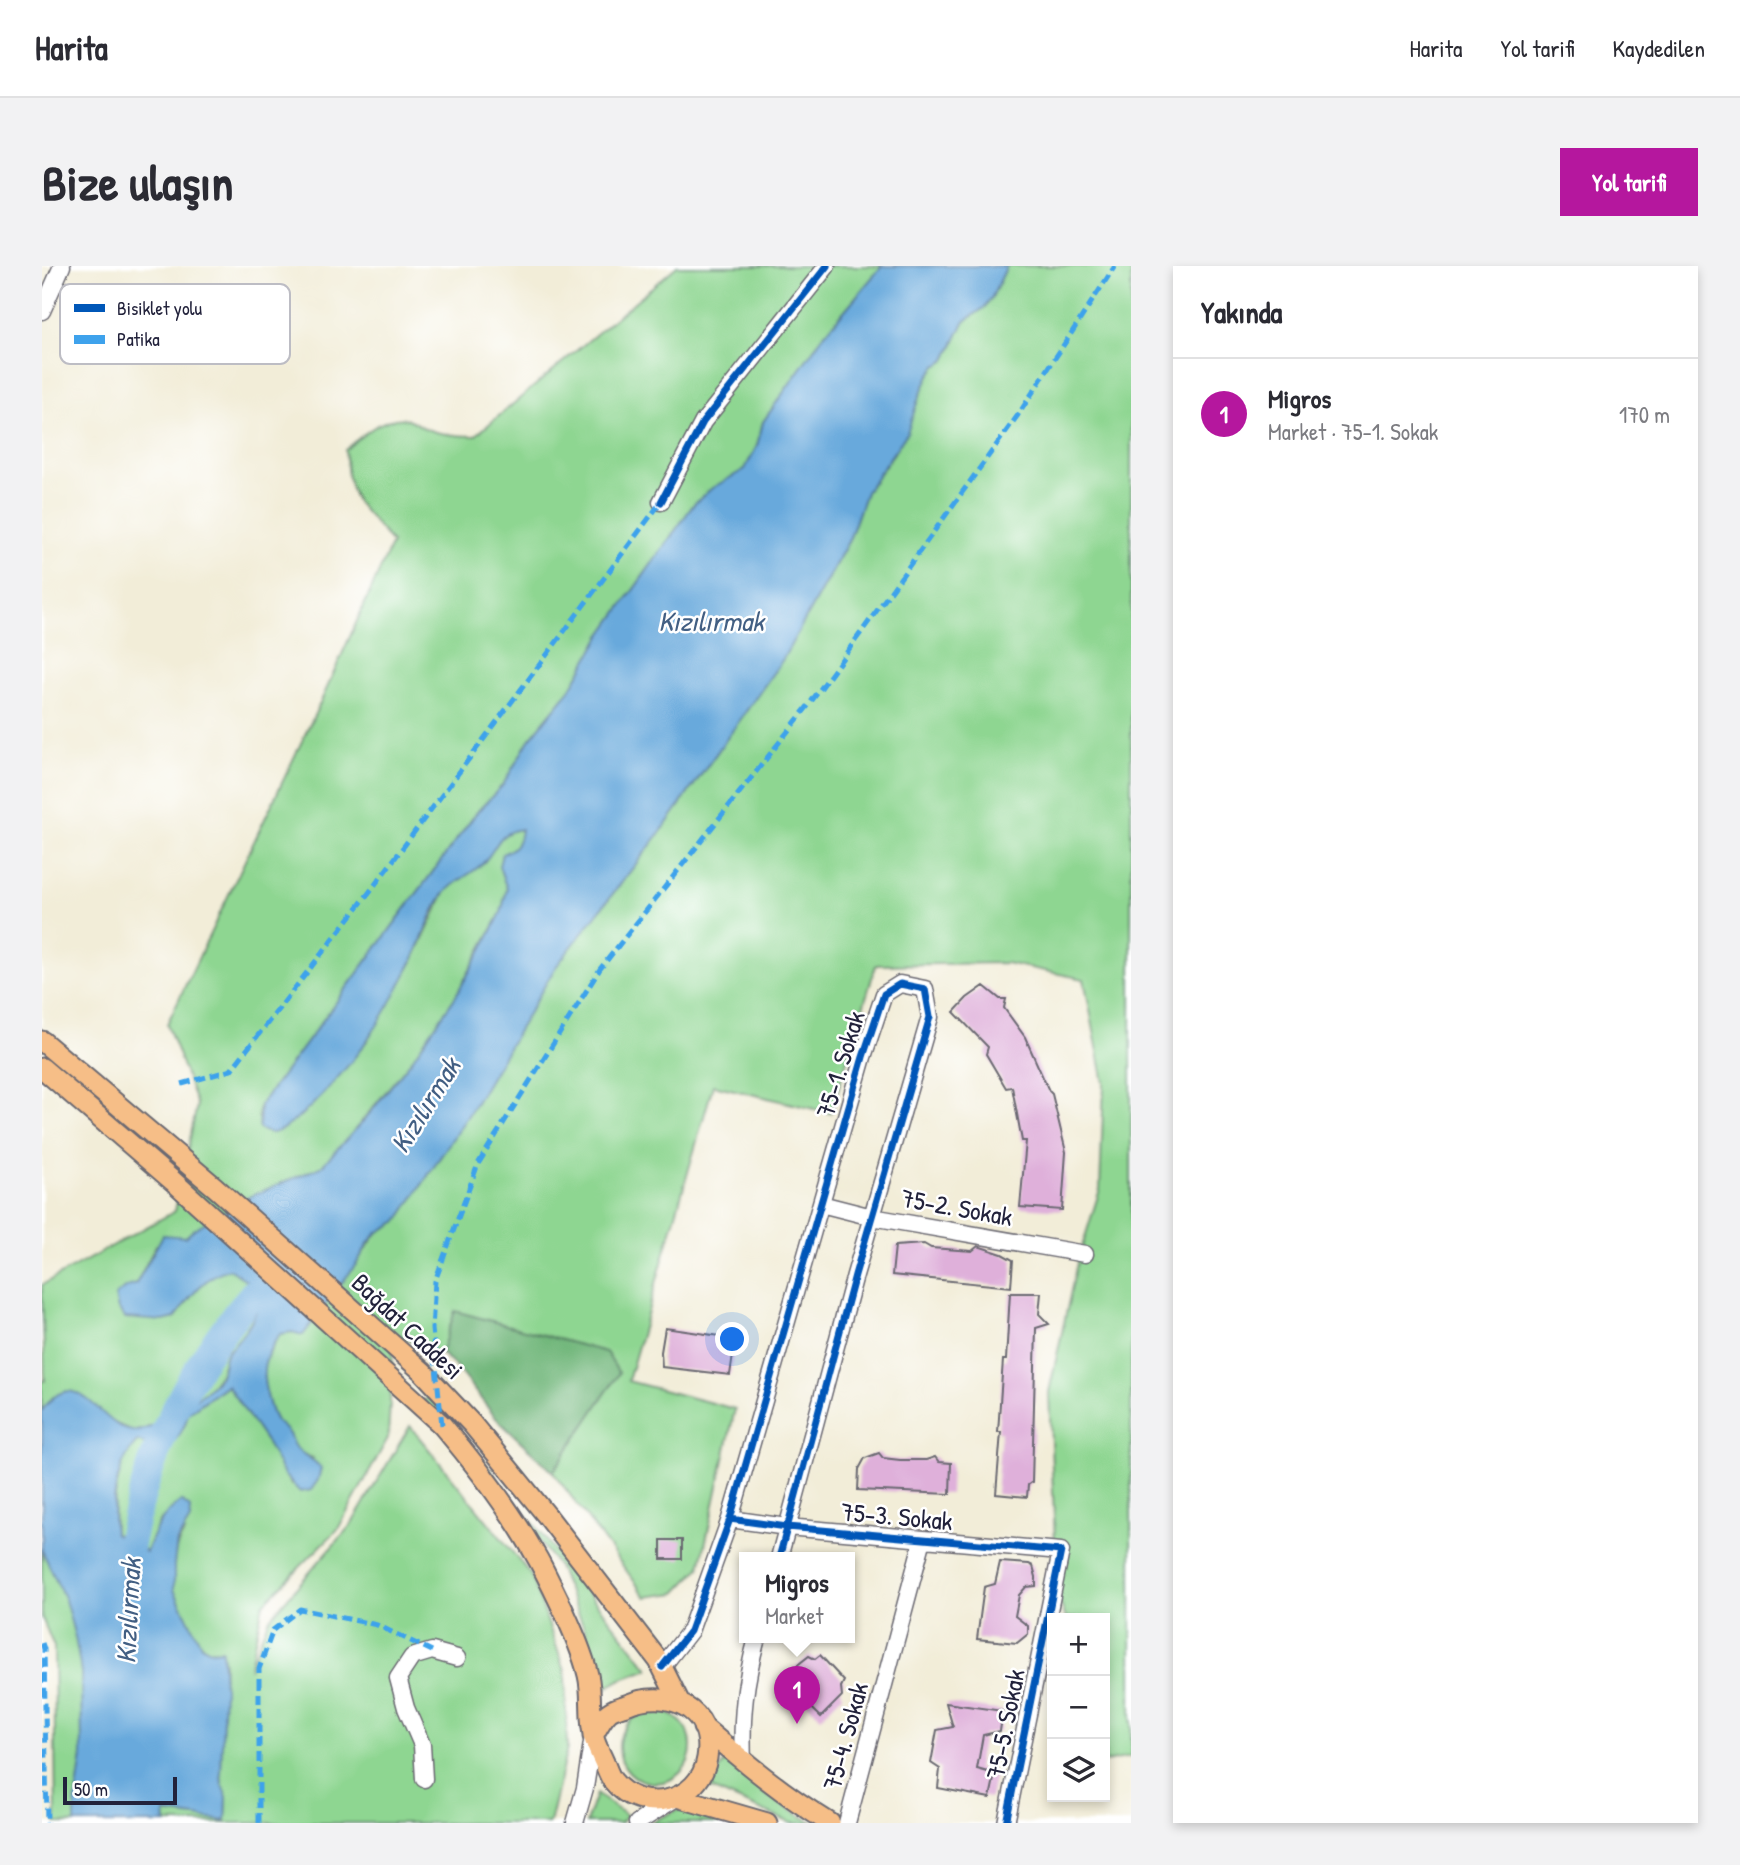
<!DOCTYPE html>
<html lang="tr">
<meta charset="utf-8">
<style>
:root{--surface:#fff;--page:#f2f2f3;--text:#2b2b33;--muted:#7c7c81;--line:#e1e1e2;--accent:#b5179e}
body{margin:0;font-family:"Patrick Hand",sans-serif;background:var(--page);color:var(--text)}
.controls{position:absolute;right:21px;bottom:21px;display:grid;overflow:hidden;border-radius:0px;box-shadow:0 4px 10px #0003}
.controls button{width:63px;height:63px;display:grid;place-items:center;padding:0;border:0;border-bottom:2px solid var(--line);background:var(--surface);color:var(--text);font:35px sans-serif}
.scale{position:absolute;left:21px;bottom:18px;width:114px;box-sizing:border-box;padding-left:7px;border:4px solid #22223b;border-top:0;font-size:19px;line-height:24px;white-space:nowrap;color:#22223b;-webkit-text-stroke:5px #fff;paint-order:stroke}
.you{position:absolute;left:691px;top:1074px;width:24px;height:24px;margin:-18px;border:5px solid #fff;border-radius:50%;background:#1a73e8;box-shadow:0 0 0 10px #1a73e833}
.badge{display:grid;place-items:center;width:46px;height:46px;border-radius:50%;background:var(--accent);color:#fff;font-size:23px;font-weight:700}
.pin{position:absolute;translate:-50% -58px;filter:drop-shadow(0 2px 4px #0008)}
.pin::after{content:'';position:absolute;top:37px;width:24px;height:21px;background:inherit;clip-path:polygon(0 0,100% 0,50% 100%)}
.popup{position:absolute;left:697px;top:1286px;width:116px;height:91px;box-sizing:border-box;display:grid;place-content:center;border-radius:0px;background:var(--surface);filter:drop-shadow(0 2px 5px #0005);font-size:23px;white-space:nowrap;color:var(--muted)}
.popup b{font-size:26px;color:var(--text)}
.popup::after{content:'';position:absolute;left:50%;top:100%;margin-left:-14px;border:14px solid transparent;border-top-color:var(--surface)}
.list{margin:0;padding:0;list-style:none}
h2{display:flex;justify-content:space-between;align-items:center;height:91px;margin:0;padding:0 28px;font-size:30px}
h2 small{font-size:23px;font-weight:400;color:var(--muted)}
.list li{display:grid;grid-template-columns:46px 1fr auto;gap:21px;align-items:center;box-sizing:border-box;height:112px;padding:0 28px;border-top:2px solid var(--line)}
.list b{display:block;font-size:26px;white-space:nowrap}
.list p{margin:0;font-size:23px;white-space:nowrap;color:var(--muted)}
.list em{font-size:23px;font-style:normal;color:var(--muted)}
.icon{flex:none;width:38px;height:38px;fill:none;stroke:currentColor;stroke-width:2;stroke-linecap:round;stroke-linejoin:round}
.map{position:relative;flex:none;width:1089px;height:1557px;overflow:hidden;border-radius:0px}
header{display:flex;align-items:center;gap:42px;box-sizing:border-box;height:98px;padding:0 35px;background:var(--surface);border-bottom:2px solid var(--line)}
header strong{font-size:33px}
nav{display:flex;gap:38px;margin-inline-start:auto;font-size:24px}
.intro{display:flex;align-items:center;justify-content:space-between;box-sizing:border-box;height:168px;padding:0 42px}
h1{margin:0;font-size:49px}
.button{padding:18px 32px;border-radius:0px;background:var(--accent);color:#fff;font-size:24px;font-weight:700}
main{display:flex;gap:42px;padding:0 42px}
aside{flex:1;background:var(--surface);border-radius:0px;box-shadow:0 4px 10px #0003}
.map>svg:first-child{display:block}
.green{fill:#8ed691;stroke:#587c66;stroke-width:2}
.forest{fill:#72b77b;stroke:#4a6c5b;stroke-width:2}
.water{fill:#68a9dc;stroke:#45668c;stroke-width:2}
.lines{fill:none;stroke-linecap:round;stroke-linejoin:round}
.river{stroke:#68a9dc;stroke-width:28}
.building{fill:#dfb0da}
.minor-casing{stroke:#6b6972;stroke-width:19}
.major-casing{stroke:#6b6972;stroke-width:23}
.minor{stroke:#fff;stroke-width:16}
.major{stroke:#f6be87;stroke-width:19}
.quiet{stroke:#3ea2ec;stroke-width:5;stroke-dasharray:10 5;stroke-linecap:butt}
.cycleway-casing{stroke:#fff;stroke-width:11}
.cycleway{stroke:#0057b8;stroke-width:7}
.labels{text-anchor:middle;dominant-baseline:central;stroke-width:5;stroke-linejoin:round;paint-order:stroke}
.street-label{font-size:26px;fill:#22223b;stroke:#fff}
.water-label{font-size:28px;font-style:italic;fill:#425f83;stroke:#fff}
.key{fill:#fff;stroke:#bdbdc4;stroke-width:2}
.key-label{font-size:19px;fill:#22223b}
</style>
<header>
<strong>Harita</strong>
<nav><a>Harita</a><a>Yol tarifi</a><a>Kaydedilen</a></nav>
</header>
<div class="intro"><h1>Bize ulaşın</h1><a class="button">Yol tarifi</a></div>
<main>
<div class="map">
<svg width="1089" height="1557" viewBox="0 0 1089 1557">
<rect width="100%" height="100%" fill="#fff"/>
<filter id="ink" filterUnits="userSpaceOnUse"><feTurbulence type="fractalNoise" baseFrequency=".0143" numOctaves="2"/><feDisplacementMap in="SourceGraphic" scale="14" xChannelSelector="R" yChannelSelector="G"/><feConvolveMatrix kernelMatrix="1 2 1 2 8 2 1 2 1" color-interpolation-filters="sRGB"/></filter>
<filter id="wash" filterUnits="userSpaceOnUse"><feTurbulence type="fractalNoise" baseFrequency=".00686" numOctaves="4" result="noise"/><feDisplacementMap in="SourceGraphic" scale="28" xChannelSelector="R" yChannelSelector="G"/><feGaussianBlur stdDeviation="1.57" result="paint"/><feColorMatrix in="noise" values="0 0 0 0 0 0 0 0 0 0 0 0 0 0 0 0 0 1.4 0 .05"/><feComposite in="paint" operator="in"/></filter>
<g filter="url(#wash)">
<rect width="100%" height="100%" fill="#f2edd8"/>
<path class="green" d="M635 0H840L781 70 721 156 715 180 703 203 652 238 559 370 528 424 487 474 461 519 436 545 218 839 216 851 240 863 269 840 325 775 370 697 404 624 443 595 456 573 466 565 479 563V574L457 600 465 623 459 647 412 733 369 795 289 893 279 901 209 930 153 963 144 971 114 979 94 1018 83 1022 121 1055 133 1052 156 1022 175 1006 187 1003 219 1023C219 1040 209 1060 198 1073 195 1077 190 1080 186 1084 180 1092 182 1102 177 1109 160 1134 121 1161 91 1165L11 1131 0 1145V1115H3L0 1019 133 945 155 839 125 758 280 433 350 277 314 235 306 211 303 184C319 170 341 149 365 153 371 154 378 160 384 163 400 169 415 170 433 170Z
M965 0H1089V1491L1063 1496V1352H1024L1015 1328 1007 1126 1035 997 1058 923 1062 817 1042 713 964 697 834 699 789 847 671 819 586 1115 693 1143 658 1302 634 1327 604 1331 511 1206 577 1107 413 1046 399 1087 355 1069 351 1083 346 1172 296 1263 221 1338 207 1403 226 1354 309 1259 368 1160 489 1309 523 1405 525 1483 507 1557H124L123 1547 184 1555 185 1531 180 1519 179 1507 182 1397 179 1384C172 1385 164 1384 159 1378 155 1374 133 1330 132 1324 128 1306 132 1279 143 1266L118 1254 104 1286 72 1267C70 1244 75 1188 96 1175 109 1167 129 1164 143 1159L146 1147 185 1119 225 1177 249 1219 271 1192 260 1188 251 1179 246 1167 236 1159 230 1148 220 1112 221 1100 237 1068 250 1066 307 1007 335 967 356 955 430 843 513 702 618 567 741 393 807 274 824 226 852 187 887 109 894 100 904 94 922 56 943 41 950 31Z
M385 1131 405 1149 607 1403 580 1413 562 1423 543 1363 516 1301 476 1245 380 1137Z
M0 1284C8 1300 17 1316 23 1333 41 1381 43 1437 40 1487 39 1511 33 1533 33 1557H14L12 1381 0 1352Z
M577 1481a36 36 0 1 1 72 0a36 36 0 1 1-72 0Z
M685 1492C709 1521 739 1541 773 1557H749L667 1522Z
M554 1528 585 1550 578 1557H544Z
M635 1544 649 1545 690 1554V1557H607Z"/>
<path class="forest" d="M413 1045 564 1086 577 1107 511 1206 454 1152 414 1101 399 1087Z"/>
<path class="water" d="M840 0H965L950 31 943 41 922 56 904 94 894 100 887 109 877 131 865 167 824 226 807 274 741 393 618 567 513 702 430 843 356 955 335 967 327 976 315 997 261 1069 250 1066 238 1068C222 1090 218 1103 225 1129 227 1138 229 1147 234 1155 238 1160 243 1162 246 1167 250 1171 249 1177 253 1181 261 1190 271 1192 279 1202L276 1214 269 1224 258 1226 242 1209 225 1177 185 1119 146 1147C140 1174 123 1192 96 1175 74 1197 69 1237 72 1267L104 1286C112 1264 120 1249 139 1235L148 1242V1254L135 1275 132 1299V1324L159 1379 170 1385 180 1384 182 1423 179 1507 180 1519 185 1531 184 1555 123 1547 124 1557H33V1538L40 1490 39 1406 33 1371 23 1334 0 1284V1145C35 1092 58 1162 91 1165 110 1167 171 1124 179 1108 183 1099 180 1090 188 1083 203 1066 219 1047 218 1023L187 1003C162 1010 148 1031 133 1052L121 1055 83 1052 76 1043 73 1030 83 1022 94 1018 121 969 144 971 152 963 209 930 279 901 323 853 369 795 412 733 443 678 459 647 465 623 457 600 460 588C473 583 478 577 479 563 454 567 457 580 442 596 431 608 413 614 404 626 387 646 381 676 369 698 355 725 341 753 323 777 310 797 250 869 227 867 223 866 220 864 217 863L218 839 436 545 461 519 487 474 528 424 559 370 652 238 670 222 703 203 715 180 721 156 781 70Z"/>
<g class="lines">
<path class="river" d="M82 1315C99 1187 151 1085 242 995"/>
</g>
<g id="blocks">
<path class="building" d="M942 720 958 733H964L962 742 983 771 1007 825 1010 828 1024 886 1020 944 978 941 984 875H980L970 821 964 822 944 788 946 781 912 746 925 732Z
M882 978 889 982 930 985 936 980 960 988 971 994 969 1021 850 1009 853 980Z
M968 1027H999L997 1048 1007 1058 994 1062 990 1216 986 1219 985 1231 954 1228 959 1166H956L961 1094H964Z
M623 1062 691 1072 692 1082 688 1109 620 1101 619 1086Z
M837 1187 841 1192 858 1194H884L893 1191 897 1196 909 1197 908 1228 816 1224 817 1203 823 1192Z
M619 1274H640V1293H619Z
M958 1296 987 1298 991 1300 994 1311V1320L984 1321 977 1329 973 1350 986 1360V1368L975 1377 935 1373 942 1321 953 1318Z
M778 1389 802 1415 799 1421 800 1430 779 1451 739 1412 767 1390 773 1393Z
M904 1437 961 1445 958 1465 941 1469 935 1503 953 1508 948 1532 896 1522 898 1503 889 1497 895 1464 911 1461Z"/>
</g>
</g>
<g filter="url(#ink)">
<use href="#blocks" fill-opacity="0" stroke="#6b6972" stroke-width="2"/>
<g class="lines">
<g class="minor-casing">
<path id="minor" d="M0 45 20 0
M619 236 661 156 785 0
M779 938 830 951 1043 988
M688 1253 745 1261 1019 1285 964 1557
M620 1401 648 1365 688 1253 821 791 842 728 858 718 883 723 888 751 813 1009 737 1292
M701 1496C699 1450 703 1416 715 1372
M382 1513 380 1479 364 1442 356 1412 370 1391 390 1385 415 1392
M533 1557 543 1522 551 1470
M595 1557 631 1534
M805 1557 881 1273"/>
</g>
<g class="major-casing">
<path id="major" d="M0 775 173 921 380 1105 430 1158 506 1251 617 1395 638 1437
M0 802 131 915 400 1159C434 1199 467 1242 493 1288 502 1303 509 1319 517 1335 528 1358 540 1384 546 1409 551 1429 546 1453 552 1472 554 1480 559 1489 562 1496 565 1503 567 1510 571 1515 599 1550 658 1537 665 1492 673 1442 624 1421 584 1439 578 1441 569 1443 565 1448 559 1454 555 1463 551 1470
M661 1461C701 1495 742 1529 788 1557
M635 1531 725 1557"/>
</g>
<use href="#minor" class="minor"/>
<use href="#major" class="major"/>
<path class="quiet" d="M140 818 189 804 326 628 619 236
M400 1159 390 1063 393 1015 436 898 558 703 766 440 976 149 1073 0
M0 1377 2 1383 5 1557
M217 1557V1403L231 1364 258 1343 335 1359 390 1385"/>
<g class="cycleway-casing">
<path id="cycleway" d="M619 236 661 156 785 0
M688 1253 745 1261 1019 1285 964 1557
M620 1401 648 1365 688 1253 821 791 842 728 858 718 883 723 888 751 813 1009 737 1292"/>
</g>
<use href="#cycleway" class="cycleway"/>
</g>
</g>
<g class="labels">
<g class="street-label">
<text transform="translate(798 798) rotate(-73)">75-1. Sokak</text>
<text transform="translate(915 941) rotate(10)">75-2. Sokak</text>
<text transform="translate(366 1060) rotate(43)">Bağdat Caddesi</text>
<text transform="translate(855 1250) rotate(5)">75-3. Sokak</text>
<text transform="translate(963 1458) rotate(-79)">75-5. Sokak</text>
<text transform="translate(803 1470) rotate(-75)">75-4. Sokak</text>
</g>
<g class="water-label">
<text x="669" y="355">Kızılırmak</text>
<text transform="translate(383 839) rotate(-58)">Kızılırmak</text>
<text transform="translate(86 1345) rotate(-87)">Kızılırmak</text>
</g>
</g>
<rect x="18" y="18" width="230" height="80" rx="10" class="key"/>
<rect x="32" y="38" width="31" height="8" fill="#0057b8"/>
<rect x="32" y="69" width="31" height="9" fill="#3ea2ec"/>
<g class="key-label">
<text x="75" y="49">Bisiklet yolu</text>
<text x="75" y="80">Patika</text>
</g>
</svg>
<div class="controls">
<button>+</button>
<button>−</button>
<button><svg class="icon" aria-label="layers" viewBox="0 0 24 24"><path d="M12 4l9 5-9 5-9-5zM3 14l9 5 9-5"/></svg></button>
</div>
<div class="scale">50 m</div>
<div class="you"></div>
<div class="pin badge" style="left:755px;top:1458px">1</div>
<div class="popup"><b>Migros</b>Market</div>
</div>
<aside>
<h2>Yakında<small></small></h2>
<ul class="list">
<li><span class="badge">1</span><div><b>Migros</b><p>Market · 75-1. Sokak</p></div><em>170 m</em></li>
</ul>
</aside>
</main>
